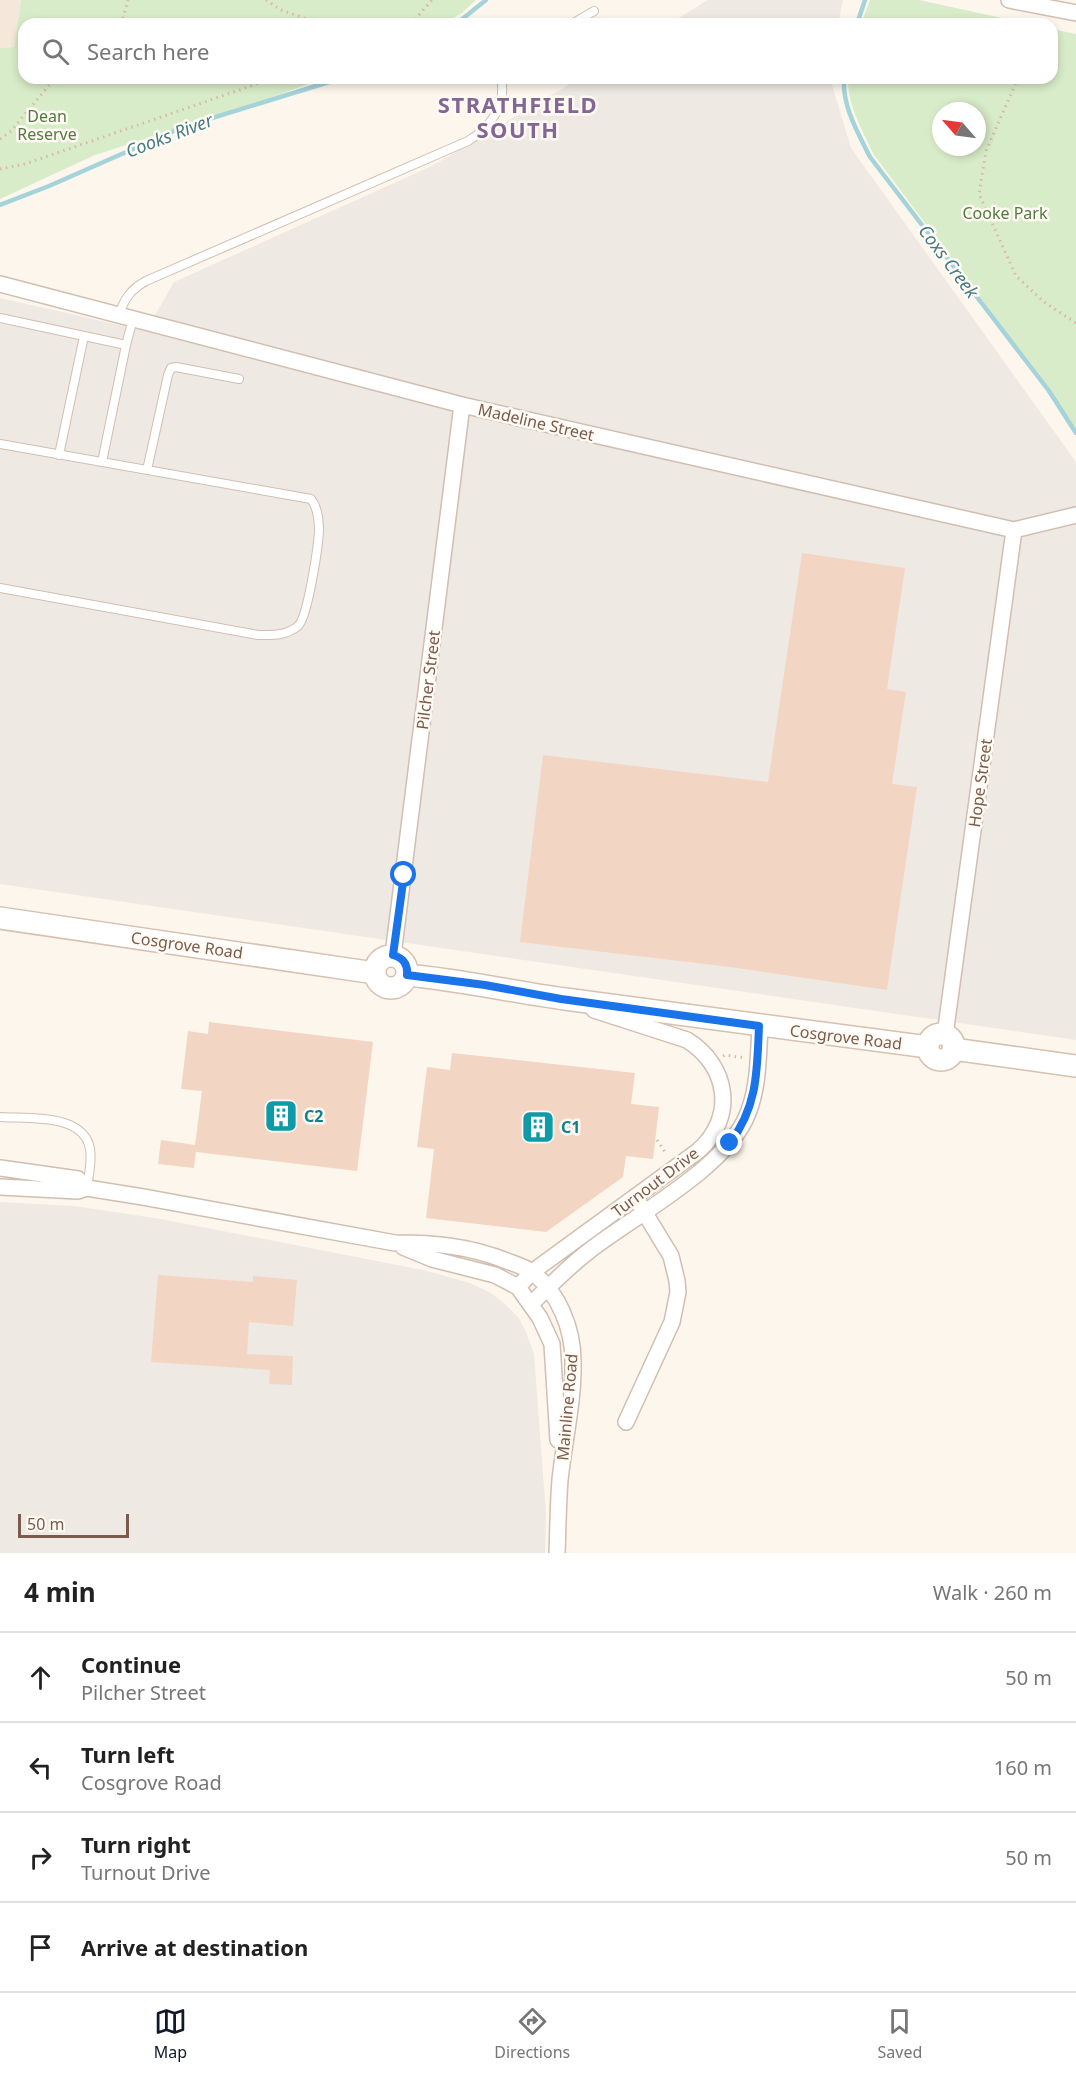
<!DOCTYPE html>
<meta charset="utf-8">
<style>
:root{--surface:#fff;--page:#f6f6f6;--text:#222;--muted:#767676;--line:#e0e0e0;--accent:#111827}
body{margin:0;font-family:"Noto Sans",sans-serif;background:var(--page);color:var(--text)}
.compass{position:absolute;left:932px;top:102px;width:54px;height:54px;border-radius:50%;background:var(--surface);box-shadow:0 3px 9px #0003;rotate:298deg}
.scale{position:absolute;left:18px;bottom:15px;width:111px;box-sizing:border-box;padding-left:6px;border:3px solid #7a5c4d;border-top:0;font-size:16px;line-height:21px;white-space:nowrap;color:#7a5c4d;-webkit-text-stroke:4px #fffaf3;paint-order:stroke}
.stop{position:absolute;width:18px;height:18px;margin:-14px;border:4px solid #1a73e8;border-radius:50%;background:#fff}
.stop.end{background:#1a73e8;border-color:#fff;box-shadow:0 2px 6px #0008}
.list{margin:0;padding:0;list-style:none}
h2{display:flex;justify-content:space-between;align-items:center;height:78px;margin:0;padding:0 24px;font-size:26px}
h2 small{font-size:20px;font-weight:400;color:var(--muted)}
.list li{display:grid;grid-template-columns:39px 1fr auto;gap:18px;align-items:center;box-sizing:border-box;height:90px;padding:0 24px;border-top:2px solid var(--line)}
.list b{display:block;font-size:22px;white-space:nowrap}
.list p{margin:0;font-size:20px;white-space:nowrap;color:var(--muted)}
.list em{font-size:20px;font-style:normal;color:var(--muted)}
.icon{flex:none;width:33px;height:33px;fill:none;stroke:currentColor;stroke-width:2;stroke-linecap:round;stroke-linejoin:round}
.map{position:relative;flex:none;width:1076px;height:1553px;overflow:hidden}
.search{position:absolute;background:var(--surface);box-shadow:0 3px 9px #0003;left:18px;right:18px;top:18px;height:66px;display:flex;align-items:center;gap:15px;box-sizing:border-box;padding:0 21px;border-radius:18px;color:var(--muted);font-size:22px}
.sheet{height:438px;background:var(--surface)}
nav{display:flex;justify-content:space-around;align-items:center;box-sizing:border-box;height:84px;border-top:2px solid var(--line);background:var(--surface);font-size:16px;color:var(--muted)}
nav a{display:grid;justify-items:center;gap:3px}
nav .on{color:var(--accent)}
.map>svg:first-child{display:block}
.residential{fill:#f5e8da}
.industrial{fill:#efe9e4}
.green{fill:#d8ecc9;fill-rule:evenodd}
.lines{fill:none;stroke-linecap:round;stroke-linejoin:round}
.stream{stroke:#a5d3da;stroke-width:4.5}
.building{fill:#f3d5c3}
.service-casing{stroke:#d1beb0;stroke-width:10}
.minor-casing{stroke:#d1beb0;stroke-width:18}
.secondary-casing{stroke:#d6c0b0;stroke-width:24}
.path{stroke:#d9b8a5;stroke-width:3;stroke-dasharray:1.5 4.5;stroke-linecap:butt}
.service{stroke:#fff;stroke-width:8}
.minor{stroke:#fff;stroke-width:15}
.secondary{stroke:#fff;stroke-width:21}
.route{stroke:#1a73e8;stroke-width:8}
.labels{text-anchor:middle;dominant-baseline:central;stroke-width:5;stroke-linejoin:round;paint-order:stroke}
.park-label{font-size:16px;fill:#537a41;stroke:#fffaf3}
.street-label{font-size:16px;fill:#7a5c4d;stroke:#fffaf3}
.culture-label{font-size:16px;font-weight:bold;fill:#0d838f;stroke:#fffaf3;text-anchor:start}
.water-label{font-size:18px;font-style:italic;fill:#437c86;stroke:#fffaf3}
.district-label{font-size:22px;font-weight:bold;letter-spacing:1.5px;fill:#846695;stroke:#fffaf3}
</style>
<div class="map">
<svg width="1076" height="1553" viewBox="0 0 1076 1553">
<rect width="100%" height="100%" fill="#fdf6ec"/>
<path class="residential" d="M0 0H21L14 47 0 48Z"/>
<path class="industrial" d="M708 0H843L838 24H669Z
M580 78H830L851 148 1076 462V1040L0 884V298L146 331 174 282 432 166Z
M0 1202 74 1206 161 1219 423 1270 470 1283 491 1293 504 1303 518 1317 526 1332 534 1354 546 1514 545 1553H0Z"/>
<path class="green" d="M21 0H476L462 13 442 24H24V78H324L254 104 95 155 0 199V48L14 47Z
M870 0H919L1030 24H861Z
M1052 29 1076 34V430L1050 390 874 155C863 131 847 105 848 78H1052ZM941 111H977V147H941Z"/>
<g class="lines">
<path class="stream" d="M456 24 486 0
M857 24 865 0
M844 78C842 106 858 133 870 157L1049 391 1076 433
M0 205 49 186 183 127 342 78"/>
</g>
<path class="building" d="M802 553 905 568 887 689 906 692 892 784 917 787 887 990 730 967 520 942 543 755 768 782Z
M209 1022 373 1042 357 1171 196 1152 194 1168 158 1164 161 1140 195 1145 202 1091 181 1089 188 1031 208 1034Z
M452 1053 635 1073 631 1104 659 1107 653 1159 626 1156 623 1177 546 1232 426 1218 434 1149 417 1147 427 1067 450 1070Z
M158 1275 253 1282V1276L297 1280 293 1326 249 1322 247 1354 293 1356 292 1385 269 1384 270 1370 151 1362Z"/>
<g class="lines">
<g class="service-casing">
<path id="service" d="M572 24 594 11
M119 315C124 299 131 289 146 281L468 141C490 128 507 105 501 78
M0 318 126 345 133 319
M0 444 311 499C318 508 319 520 319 531 318 547 308 617 298 626 286 636 272 635 258 635L0 588
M59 455 84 336
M102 462 126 345
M147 470 168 375 171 368 176 367 239 379
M0 1117C28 1119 84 1113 90 1149 92 1161 89 1175 87 1187"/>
</g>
<g class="minor-casing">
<path id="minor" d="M1009 0 1076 13
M0 284 462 405 1014 530 1076 515
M393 955 462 405
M945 1035 1014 530
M0 1168 78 1179 87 1188
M0 1187 78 1191 87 1188 143 1197 395 1243C436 1243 469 1246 507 1261 515 1264 525 1267 532 1272 559 1293 573 1329 573 1361 574 1401 564 1441 560 1480 558 1504 558 1529 557 1553
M403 1247 432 1259 495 1275 518 1287 540 1318 552 1344 558 1440
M518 1287 532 1272 698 1151C736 1118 729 1066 687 1040L594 1010
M531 1304C550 1286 568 1267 589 1251 634 1216 720 1171 745 1120 759 1091 758 1058 760 1027
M626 1422 672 1322 678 1292 677 1281 671 1256 640 1205"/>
</g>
<g class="secondary-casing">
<path id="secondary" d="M0 918 375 973
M375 972a16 16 0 1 1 32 0a16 16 0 1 1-32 0Z
M407 975C461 980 513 992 565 999 686 1016 807 1032 928 1047
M928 1047a13 13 0 1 1 26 0a13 13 0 1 1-26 0Z
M953 1049 1076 1066"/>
</g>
<path class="path" d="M266 0 281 10 321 24
M121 24 128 0
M411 24 432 0
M1018 78 986 151 979 194 1016 276 1044 302 1076 323
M0 139 11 131 55 78
M0 169 25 164 274 78
M723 1056 725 1055 745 1058
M657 1140 667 1155"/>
<use href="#service" class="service"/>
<use href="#minor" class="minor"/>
<use href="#secondary" class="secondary"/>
</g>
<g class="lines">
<path class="route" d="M404 875 393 955C403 958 408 964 407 975L485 985 561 999 759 1026C757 1070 758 1106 730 1143"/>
</g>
<defs>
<g id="building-square" transform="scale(1.725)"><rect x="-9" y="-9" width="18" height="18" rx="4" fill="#0f9aa8" stroke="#fffaf3"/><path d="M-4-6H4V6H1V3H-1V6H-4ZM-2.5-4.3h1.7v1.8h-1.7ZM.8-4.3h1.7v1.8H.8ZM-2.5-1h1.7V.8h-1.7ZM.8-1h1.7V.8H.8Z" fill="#fff"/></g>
</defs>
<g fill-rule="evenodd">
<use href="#building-square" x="281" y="1116"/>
<use href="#building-square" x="538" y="1127"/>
</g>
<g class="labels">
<g class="park-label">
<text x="47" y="116">Dean<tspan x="47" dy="18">Reserve</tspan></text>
<text x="1005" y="213">Cooke Park</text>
</g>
<g class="street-label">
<text transform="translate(536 422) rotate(13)">Madeline Street</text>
<text transform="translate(428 680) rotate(-83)">Pilcher Street</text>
<text transform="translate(980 783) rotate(-82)">Hope Street</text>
<text transform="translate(187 945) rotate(8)">Cosgrove Road</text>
<text transform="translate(846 1037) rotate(7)">Cosgrove Road</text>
<text transform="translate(655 1182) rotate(-37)">Turnout Drive</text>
<text transform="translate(567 1407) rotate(-85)">Mainline Road</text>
</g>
<g class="culture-label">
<text x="304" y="1116">C2</text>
<text x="561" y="1127">C1</text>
</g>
<g class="water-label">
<text transform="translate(169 135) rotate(-21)">Cooks River</text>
<text transform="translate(949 261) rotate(53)">Coxs Creek</text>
</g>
<g class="district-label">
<text x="518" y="104">STRATHFIELD<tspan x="518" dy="25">SOUTH</tspan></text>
</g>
</g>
</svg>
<svg class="compass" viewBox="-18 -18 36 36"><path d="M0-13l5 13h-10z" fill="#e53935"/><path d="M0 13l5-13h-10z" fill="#767676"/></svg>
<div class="scale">50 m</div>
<div class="stop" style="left:404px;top:875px"></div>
<div class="stop end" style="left:730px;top:1143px"></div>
<div class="search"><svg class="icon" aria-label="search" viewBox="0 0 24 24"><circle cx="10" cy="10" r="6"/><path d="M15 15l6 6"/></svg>Search here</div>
</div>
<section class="sheet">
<h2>4 min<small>Walk · 260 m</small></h2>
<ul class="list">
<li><svg class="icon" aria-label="ahead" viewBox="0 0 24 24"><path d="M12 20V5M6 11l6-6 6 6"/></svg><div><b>Continue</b><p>Pilcher Street</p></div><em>50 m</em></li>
<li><svg class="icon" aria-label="left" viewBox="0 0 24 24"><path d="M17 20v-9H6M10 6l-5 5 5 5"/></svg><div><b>Turn left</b><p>Cosgrove Road</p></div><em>160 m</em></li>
<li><svg class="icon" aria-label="right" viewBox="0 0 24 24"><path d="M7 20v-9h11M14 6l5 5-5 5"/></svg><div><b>Turn right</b><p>Turnout Drive</p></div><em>50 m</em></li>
<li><svg class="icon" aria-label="arrive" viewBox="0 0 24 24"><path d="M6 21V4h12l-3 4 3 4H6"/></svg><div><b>Arrive at destination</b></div></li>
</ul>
</section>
<nav>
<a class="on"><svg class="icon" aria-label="map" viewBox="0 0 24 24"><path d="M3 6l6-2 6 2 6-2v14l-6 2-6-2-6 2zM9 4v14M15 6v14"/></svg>Map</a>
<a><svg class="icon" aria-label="directions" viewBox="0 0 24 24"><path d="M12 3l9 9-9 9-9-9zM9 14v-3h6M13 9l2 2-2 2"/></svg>Directions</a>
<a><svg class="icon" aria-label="saved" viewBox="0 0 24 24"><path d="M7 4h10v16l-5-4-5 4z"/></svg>Saved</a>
</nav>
